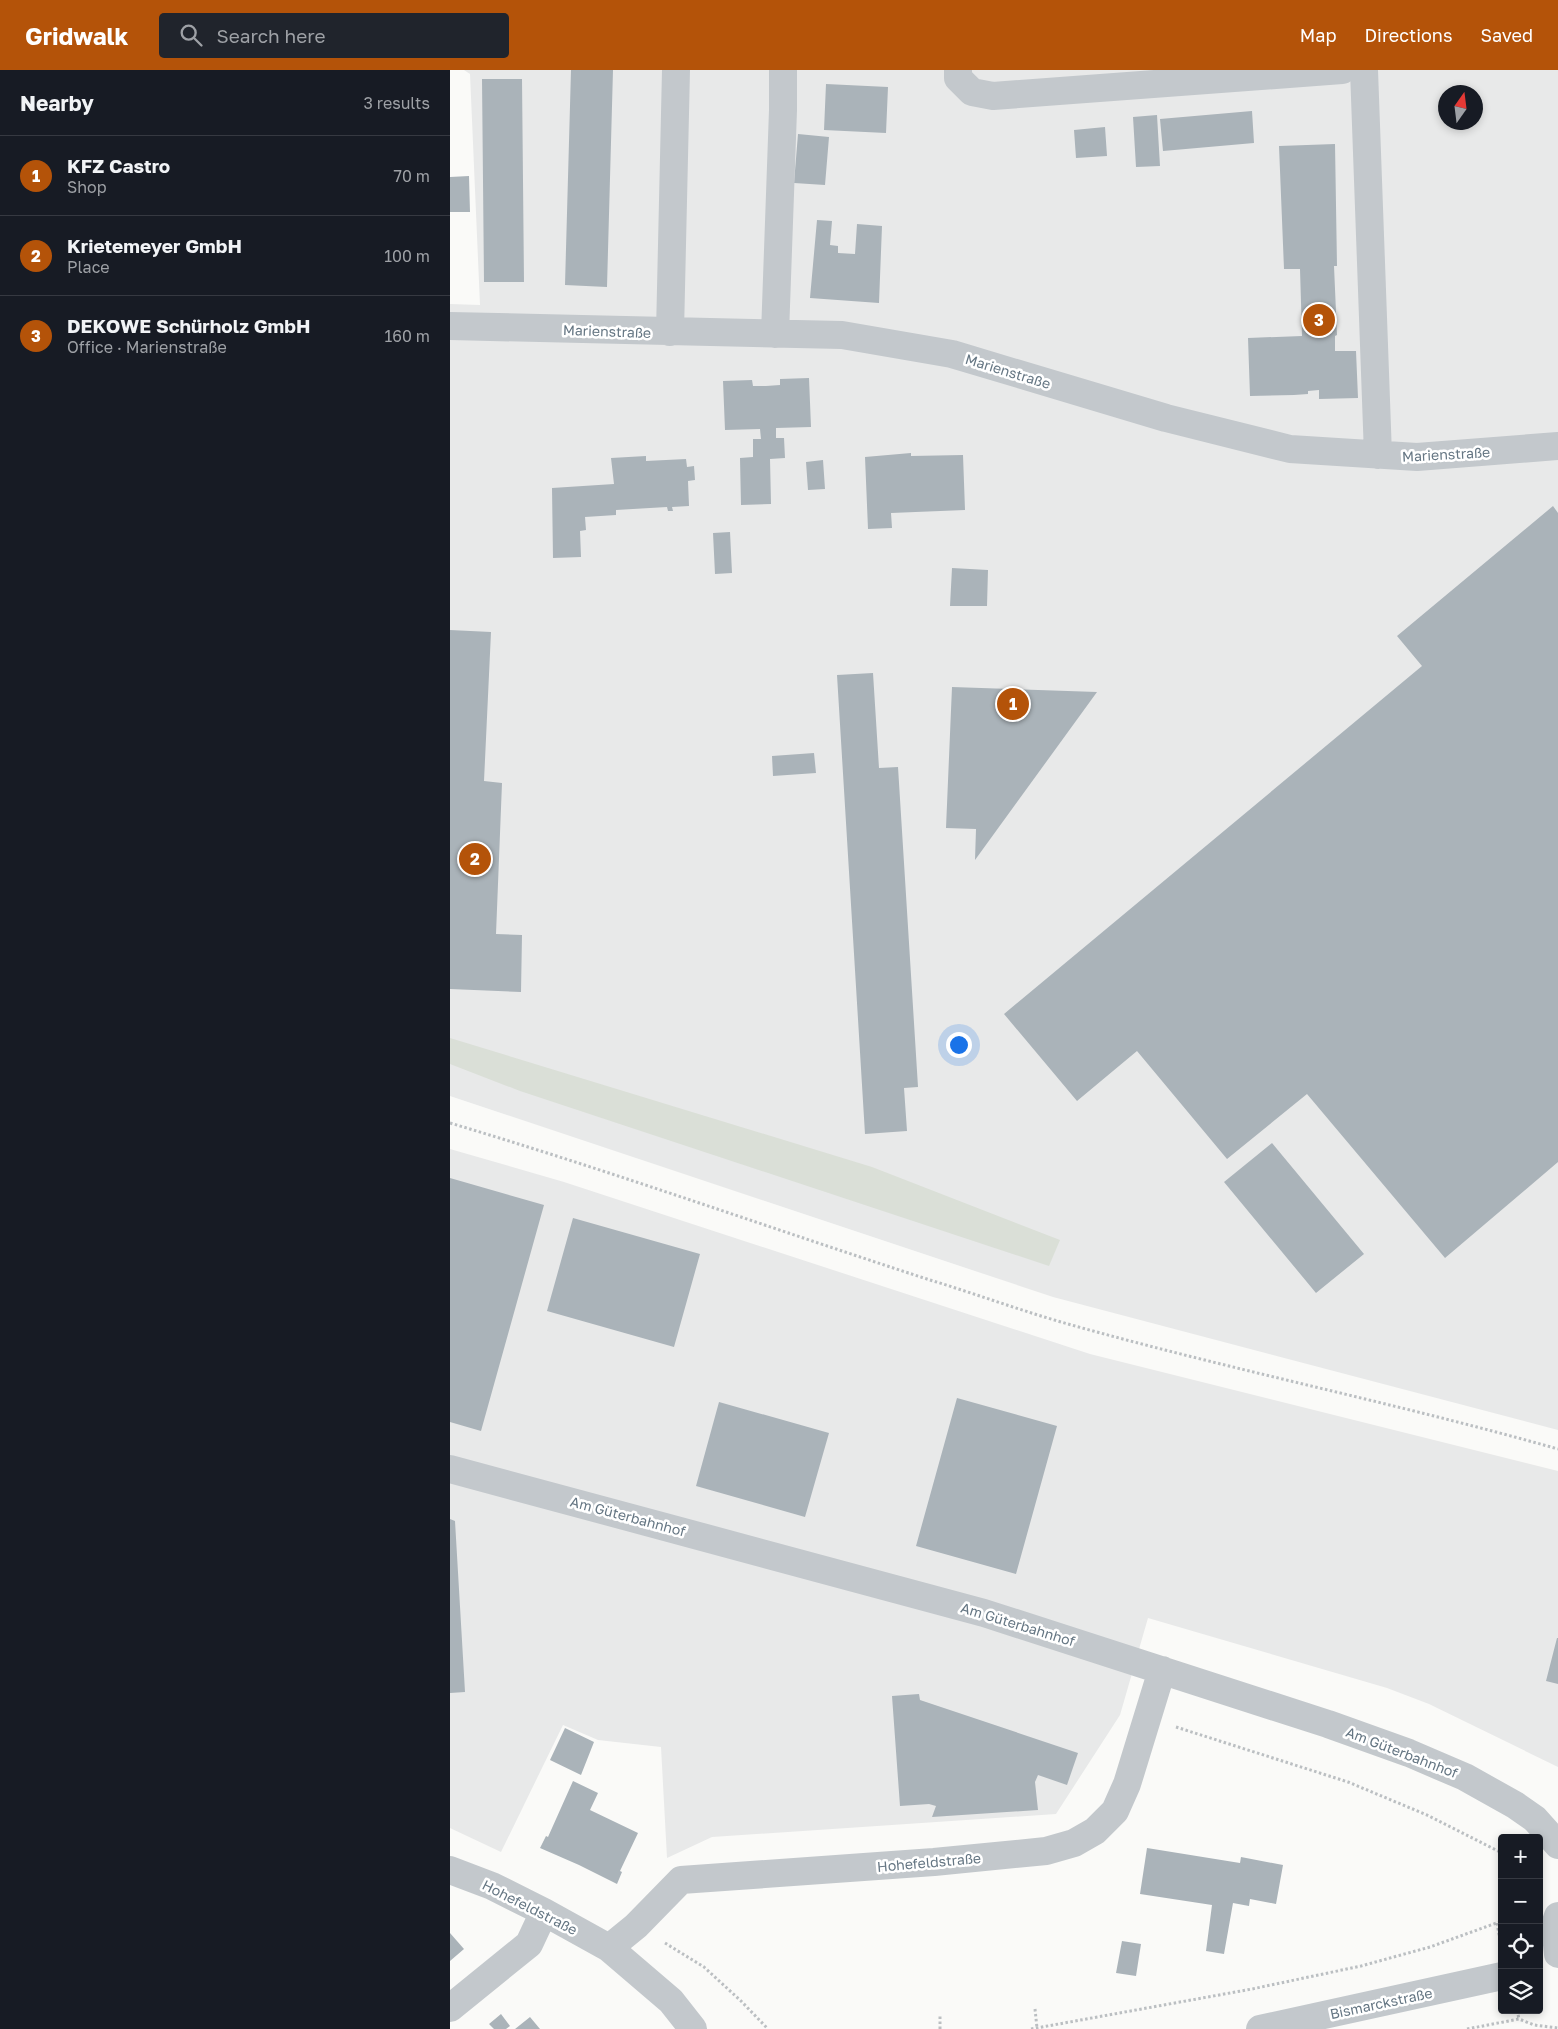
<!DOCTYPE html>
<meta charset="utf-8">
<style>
:root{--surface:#171b24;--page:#20242c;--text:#f1f3f6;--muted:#9ea1a6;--line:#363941;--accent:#b45309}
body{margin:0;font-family:"Golos Text",sans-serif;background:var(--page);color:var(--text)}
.controls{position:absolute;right:15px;bottom:15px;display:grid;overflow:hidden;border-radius:5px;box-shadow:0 2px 8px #0003}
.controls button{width:45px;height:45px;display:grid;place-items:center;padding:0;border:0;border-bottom:1px solid var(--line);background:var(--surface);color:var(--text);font:25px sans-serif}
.compass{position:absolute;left:988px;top:15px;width:45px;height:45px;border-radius:50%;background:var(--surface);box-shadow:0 2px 8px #0003;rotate:14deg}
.you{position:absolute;left:508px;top:974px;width:18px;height:18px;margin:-12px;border:4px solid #fff;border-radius:50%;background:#1a73e8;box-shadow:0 0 0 8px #1a73e833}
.badge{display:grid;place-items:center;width:32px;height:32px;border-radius:50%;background:var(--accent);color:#fff;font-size:16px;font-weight:700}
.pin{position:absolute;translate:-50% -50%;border:2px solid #fff;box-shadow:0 1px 5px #0006}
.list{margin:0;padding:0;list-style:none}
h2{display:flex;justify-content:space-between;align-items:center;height:65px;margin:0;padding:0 20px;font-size:21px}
h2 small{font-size:16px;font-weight:400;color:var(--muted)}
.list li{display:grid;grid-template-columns:32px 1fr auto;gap:15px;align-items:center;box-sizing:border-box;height:80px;padding:0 20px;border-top:1px solid var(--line)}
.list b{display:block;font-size:19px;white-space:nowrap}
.list p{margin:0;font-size:16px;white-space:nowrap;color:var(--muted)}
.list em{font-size:16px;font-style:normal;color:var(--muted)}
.icon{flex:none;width:28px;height:28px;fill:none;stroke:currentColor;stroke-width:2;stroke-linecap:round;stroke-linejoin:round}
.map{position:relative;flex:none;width:1108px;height:1959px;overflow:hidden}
header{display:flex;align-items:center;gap:30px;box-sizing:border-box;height:70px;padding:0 25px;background:var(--accent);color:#fff}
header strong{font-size:24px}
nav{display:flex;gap:28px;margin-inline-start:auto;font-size:18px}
.search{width:350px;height:45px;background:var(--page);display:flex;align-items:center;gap:12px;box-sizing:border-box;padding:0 18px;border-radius:5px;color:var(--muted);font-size:19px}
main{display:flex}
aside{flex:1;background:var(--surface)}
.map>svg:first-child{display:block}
.built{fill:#e8e9e9;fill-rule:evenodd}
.green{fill:#dadfd7}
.building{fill:#aab3b9}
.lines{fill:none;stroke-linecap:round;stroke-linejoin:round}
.path{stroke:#bbbfc2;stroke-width:3;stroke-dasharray:2.5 2.5;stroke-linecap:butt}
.minor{stroke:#c3c8cc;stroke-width:28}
.labels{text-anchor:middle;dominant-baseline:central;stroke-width:5;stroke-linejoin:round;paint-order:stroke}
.street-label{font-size:14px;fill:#657683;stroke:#fff}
</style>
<header>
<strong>Gridwalk</strong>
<div class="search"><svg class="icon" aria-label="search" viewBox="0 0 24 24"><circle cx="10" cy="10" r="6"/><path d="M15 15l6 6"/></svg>Search here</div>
<nav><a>Map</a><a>Directions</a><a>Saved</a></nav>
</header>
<main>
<aside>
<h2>Nearby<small>3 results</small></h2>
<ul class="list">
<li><span class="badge">1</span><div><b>KFZ Castro</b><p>Shop</p></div><em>70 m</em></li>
<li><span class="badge">2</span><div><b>Krietemeyer GmbH</b><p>Place</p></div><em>100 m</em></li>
<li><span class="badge">3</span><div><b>DEKOWE Schürholz GmbH</b><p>Office · Marienstraße</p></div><em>160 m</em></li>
</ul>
</aside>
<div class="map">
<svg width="1108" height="1959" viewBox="0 0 1108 1959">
<rect width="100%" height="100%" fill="#fafaf8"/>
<path class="built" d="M14 0H1108V1360L603 1227 0 1026V234L30 235 20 4ZM996 22H1026V52H996Z
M0 1079 114 1112 640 1284 1108 1401V1697L979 1634 937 1618 698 1548 670 1645 606 1744 262 1767 217 1788 211 1677 148 1670 113 1655 51 1782 0 1758Z"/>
<path class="green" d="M0 968 422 1097 610 1170 599 1196 70 1021 0 994Z"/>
<path class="building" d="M121 0H163L157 217 115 215Z
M32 9H72L74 212H34Z
M376 14 438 17 436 63 374 60Z
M802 41 804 73 713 81 710 49Z
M707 45 710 96 686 97 683 47Z
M655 57 657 86 626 88 624 60Z
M348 64 379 67 375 115 344 113Z
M885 74 887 196H884L887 265 885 266V281H906L908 328 869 329V320L858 321V324L844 325 800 326 798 268 852 266 850 199H834L829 76Z
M19 106 20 142H0V107Z
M367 150 382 151 380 175 388 176V183L405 184 407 154 432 156 429 233 360 228Z
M359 308 361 357 326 358V368H334L335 388 320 389 321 434 291 435 290 388 303 387V369H311L310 359 275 360 273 311 302 310 303 316H316L330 315V309Z
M461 383V386L513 385 515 440 441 443 442 458 418 459 415 387Z
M196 386V391L236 389 237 397 244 396 245 410 238 411 239 436 222 437 223 441H218L217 437 166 440V445L135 447 136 460 130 461 131 487 103 488 102 418 164 414 161 388Z
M373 390 375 419 358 420 356 392Z
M1103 436 1108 443V1092L995 1188 857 1024 777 1089 687 981 627 1031 554 944 972 596 947 566Z
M280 462 282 503 265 504 263 463Z
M502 498 538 500 537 536H500Z
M0 560 41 562 34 711 52 713 46 864 72 865 71 922 0 919Z
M423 603 429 698 448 697 468 1017 454 1018 457 1061 415 1064 387 605Z
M502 617 647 622 525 790 526 759 496 758Z
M364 683 366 703 323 706 322 686Z
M822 1073 914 1184 866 1223 774 1112Z
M0 1108 94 1135 31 1361 0 1352Z
M123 1148 250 1184 224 1277 97 1241Z
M507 1328 607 1356 566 1504 466 1476Z
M269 1332 379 1363 355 1447 246 1416Z
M0 1449 5 1451 15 1622 0 1623Z
M1107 1568H1108V1614L1096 1611Z
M469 1624 470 1630 628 1683 617 1715 588 1705 585 1712 588 1740 482 1747 486 1736 479 1734 450 1736 442 1626Z
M115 1658 144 1672 131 1705 100 1690Z
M123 1711 148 1723 140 1740 188 1763 170 1801 172 1802 167 1814 129 1795 90 1778 96 1766 98 1767Z
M697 1778 790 1793 791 1787 833 1795 826 1834 800 1829 799 1836 783 1833 774 1884 756 1881 762 1835 690 1824Z
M0 1863 14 1879 0 1891Z
M672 1871 691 1874 686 1906 666 1903Z
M51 1944 60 1956 56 1959H44L39 1954Z
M80 1947 90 1959H65Z"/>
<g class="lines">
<path class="path" d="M0 1053C161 1101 320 1158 480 1210 526 1224 572 1241 618 1254 781 1300 946 1333 1108 1379
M726 1657 898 1712 977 1745 1052 1783
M1047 1853 1051 1875
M215 1873 254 1897 291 1931 318 1959
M585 1939 587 1958
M1067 1940 1069 1949
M490 1959V1946
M581 1959 802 1919 911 1896 980 1877 1052 1851
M1017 1959 1069 1949 1084 1955 1108 1958"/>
<path class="minor" d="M508 0V8L522 22 543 26 892 0
M914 0 928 385
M0 256 392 265 502 284 716 348 840 379 967 387 1108 376
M220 262 226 0
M325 264 333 40V0
M0 1399 534 1543 878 1654 959 1683 1015 1707 1065 1735 1085 1749 1108 1775
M0 1800 42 1816 94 1842 159 1878 221 1931 243 1959
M1108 1846 1105 1855 1108 1884
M159 1878 186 1856 231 1810 484 1792 596 1781 624 1773 645 1761 665 1741 677 1714 712 1600
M0 1938 79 1874 94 1842
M810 1959 1052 1906"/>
</g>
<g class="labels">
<g class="street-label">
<text transform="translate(157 261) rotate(2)">Marienstraße</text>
<text transform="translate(558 301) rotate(17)">Marienstraße</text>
<text transform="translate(996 384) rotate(-3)">Marienstraße</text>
<text transform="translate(178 1446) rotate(15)">Am Güterbahnhof</text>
<text transform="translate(568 1554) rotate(17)">Am Güterbahnhof</text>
<text transform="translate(952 1682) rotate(21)">Am Güterbahnhof</text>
<text transform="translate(479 1792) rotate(-5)">Hohefeldstraße</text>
<text transform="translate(80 1837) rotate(27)">Hohefeldstraße</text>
<text transform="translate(931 1933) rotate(-12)">Bismarckstraße</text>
</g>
</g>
</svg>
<div class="controls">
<button>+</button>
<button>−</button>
<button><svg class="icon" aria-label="locate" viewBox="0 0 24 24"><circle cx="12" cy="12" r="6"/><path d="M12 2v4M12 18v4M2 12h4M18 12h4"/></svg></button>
<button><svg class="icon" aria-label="layers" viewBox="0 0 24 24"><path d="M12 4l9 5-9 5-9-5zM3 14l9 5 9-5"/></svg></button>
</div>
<svg class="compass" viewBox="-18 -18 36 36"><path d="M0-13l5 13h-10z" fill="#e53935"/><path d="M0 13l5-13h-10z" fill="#9ea1a6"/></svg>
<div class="you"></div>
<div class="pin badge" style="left:563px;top:634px">1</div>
<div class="pin badge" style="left:25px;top:789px">2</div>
<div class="pin badge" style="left:869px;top:250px">3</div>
</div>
</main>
